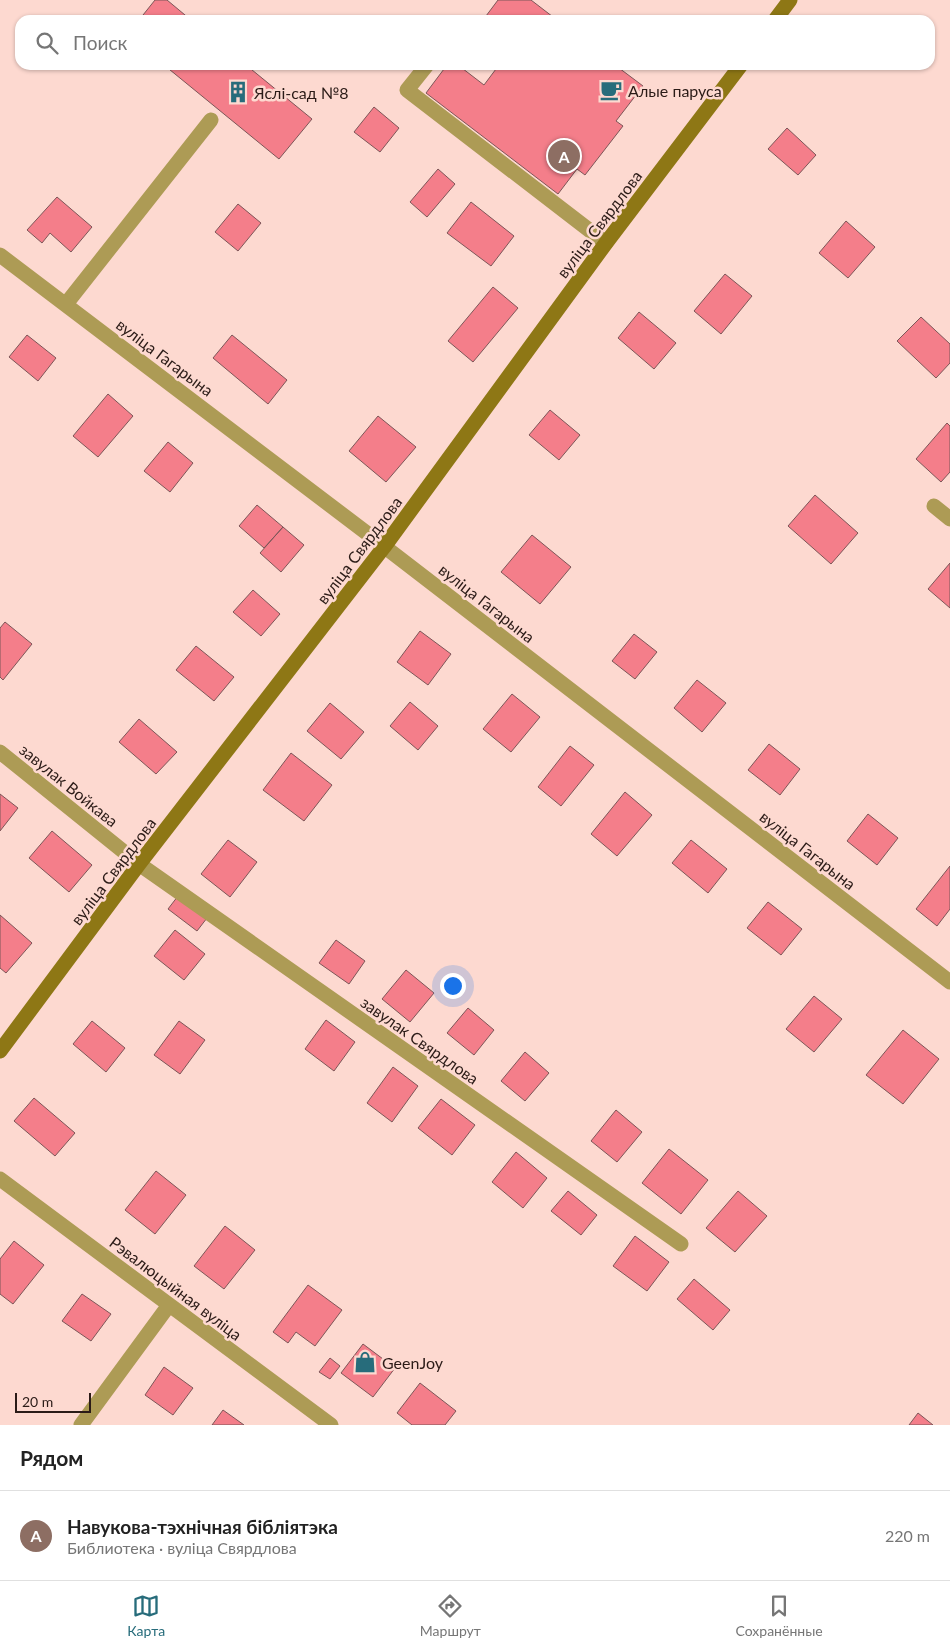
<!DOCTYPE html>
<html lang="ru">
<meta charset="utf-8">
<style>
:root{--surface:#fff;--page:#f2f2f2;--text:#222;--muted:#767676;--line:#e0e0e0;--accent:#276c7b}
body{margin:0;font-family:Lato,sans-serif;background:var(--page);color:var(--text)}
.scale{position:absolute;left:15px;bottom:12px;width:76px;box-sizing:border-box;padding-left:5px;border:2px solid #2b1b17;border-top:0;font-size:14px;line-height:18px;white-space:nowrap;color:#2b1b17;-webkit-text-stroke:4px #fdd9d0;paint-order:stroke}
.you{position:absolute;left:452px;top:985px;width:18px;height:18px;margin:-12px;border:4px solid #fff;border-radius:50%;background:#1a73e8;box-shadow:0 0 0 8px #1a73e833}
.badge{display:grid;place-items:center;width:32px;height:32px;border-radius:50%;background:var(--accent);color:#fff;font-size:16px;font-weight:700}
.pin{position:absolute;translate:-50% -50%;border:2px solid #fff;box-shadow:0 1px 5px #0006}
.list{margin:0;padding:0;list-style:none}
h2{display:flex;justify-content:space-between;align-items:center;height:65px;margin:0;padding:0 20px;font-size:21px}
h2 small{font-size:16px;font-weight:400;color:var(--muted)}
.list li{display:grid;grid-template-columns:32px 1fr auto;gap:15px;align-items:center;box-sizing:border-box;height:90px;padding:0 20px;border-top:1px solid var(--line)}
.list b{display:block;font-size:19px;white-space:nowrap}
.list p{margin:0;font-size:16px;white-space:nowrap;color:var(--muted)}
.list em{font-size:16px;font-style:normal;color:var(--muted)}
.icon{flex:none;width:28px;height:28px;fill:none;stroke:currentColor;stroke-width:2;stroke-linecap:round;stroke-linejoin:round}
.map{position:relative;flex:none;width:950px;height:1425px;overflow:hidden}
.search{position:absolute;background:var(--surface);box-shadow:0 1px 4px #0004;left:15px;right:15px;top:15px;height:55px;display:flex;align-items:center;gap:12px;box-sizing:border-box;padding:0 18px;border-radius:15px;color:var(--muted);font-size:19px}
.sheet{height:155px;background:var(--surface)}
nav{display:flex;justify-content:space-around;align-items:center;box-sizing:border-box;height:70px;border-top:1px solid var(--line);background:var(--surface);font-size:14px;color:var(--muted)}
nav a{display:grid;justify-items:center;gap:2px}
nav .on{color:var(--accent)}
.map>svg:first-child{display:block}
.building{fill:#f47e8a;stroke:#7d5658}
.lines{fill:none;stroke-linecap:round;stroke-linejoin:round}
.lane{stroke:#ad9b55;stroke-width:15}
.street{stroke:#ad9b55;stroke-width:15}
.secondary{stroke:#8e7715;stroke-width:15}
.labels{text-anchor:middle;dominant-baseline:central;stroke-width:5;stroke-linejoin:round;paint-order:stroke}
.poi-label{font-size:16px;fill:#2b1b17;stroke:#fdd9d0;text-anchor:start}
.street-label{font-size:16px;fill:#2b1b17;stroke:#fdd9d0}
</style>
<div class="map">
<svg width="950" height="1425" viewBox="0 0 950 1425">
<rect width="100%" height="100%" fill="#fdd9d0"/>
<path class="building" d="M155 0H167L191 20H139Z
M498 0H531L557 20H483Z
M164 65H246L312 119 279 159Z
M447 65H458L484 85 499 65H615L643 86 616 121 623 126 585 175 577 169 558 194 426 93Z
M374 107 399 128 380 152 354 132Z
M787 128 816 155 798 175 768 149Z
M438 169 455 184 427 217 410 202Z
M57 197 92 227 71 252 50 233 42 243 27 230Z
M471 202 514 236 491 266 447 233Z
M238 204 261 223 238 251 215 232Z
M846 221 875 247 848 278 819 253Z
M725 274 752 296 721 334 694 311Z
M493 287 518 308 473 362 448 341Z
M639 312 676 343 654 369 618 338Z
M921 317 950 344V363L936 378 897 341Z
M27 335 56 358 38 381 9 357Z
M232 335 287 380 268 404 213 358Z
M108 394 133 416 98 457 73 436Z
M550 410 580 435 559 460 529 435Z
M378 416 416 447 386 482 349 451Z
M947 423 950 426V472L941 482 916 459Z
M168 442 193 463 170 492 144 471Z
M815 495 858 533 831 564 788 526Z
M257 505 283 527 264 548 239 526Z
M283 527 304 545 281 572 260 553Z
M532 535 571 567 540 604 501 572Z
M950 563V608L928 589Z
M253 590 280 614 261 636 233 612Z
M5 622 32 644 3 680 0 677V628Z
M420 631 451 654 428 685 397 662Z
M634 634 657 652 635 679 612 661Z
M196 646 234 677 214 701 176 670Z
M697 680 726 703 702 732 674 708Z
M512 694 540 717 511 752 483 729Z
M410 702 438 726 418 750 390 726Z
M330 703 364 732 341 759 307 731Z
M139 719 177 752 156 774 119 742Z
M769 744 800 769 780 795 748 770Z
M570 746 594 765 561 806 538 787Z
M291 753 332 785 304 821 263 790Z
M625 792 652 815 617 856 591 834Z
M0 794 18 808 0 831Z
M868 814 898 838 877 865 847 841Z
M52 831 92 865 69 892 29 858Z
M228 840 257 862 230 897 201 874Z
M691 840 727 869 708 893 672 863Z
M950 866V909L937 926 916 909Z
M178 896 207 918 197 931 168 909Z
M768 902 802 929 781 955 747 928Z
M0 915 32 943 6 973 0 968Z
M175 930 205 954 184 980 154 956Z
M336 940 365 961 349 984 319 963Z
M406 970 434 993 410 1022 382 999Z
M814 996 842 1019 814 1052 786 1029Z
M468 1008 494 1030 474 1055 447 1033Z
M326 1020 355 1042 334 1071 305 1049Z
M92 1021 125 1048 106 1072 73 1044Z
M179 1021 205 1040 180 1074 154 1055Z
M903 1030 939 1059 903 1104 866 1075Z
M525 1052 549 1073 525 1101 501 1081Z
M393 1067 418 1086 392 1122 367 1103Z
M34 1098 75 1133 55 1156 14 1121Z
M441 1099 475 1125 452 1155 418 1128Z
M616 1110 642 1132 617 1162 591 1141Z
M669 1149 708 1180 681 1214 642 1183Z
M516 1152 547 1178 523 1208 492 1182Z
M156 1171 186 1195 155 1234 125 1210Z
M568 1191 597 1215 581 1235 551 1211Z
M738 1191 767 1216 735 1252 706 1228Z
M225 1226 255 1250 224 1289 194 1266Z
M635 1236 669 1262 647 1291 613 1266Z
M14 1241 44 1265 13 1304 0 1294V1259Z
M694 1279 730 1310 713 1330 677 1299Z
M308 1285 342 1310 315 1346 296 1332 288 1343 273 1332Z
M82 1294 111 1314 91 1341 62 1321Z
M363 1344 395 1368 373 1397 341 1373Z
M330 1358 340 1366 330 1379 319 1372Z
M164 1367 193 1388 173 1415 145 1395Z
M420 1383 456 1411 445 1425H412L397 1413Z
M223 1410 244 1425H212Z
M918 1413 933 1425H909Z"/>
<g class="lines">
<path class="lane" d="M427 65 407 90 606 243
M66 304 211 120
M934 506 950 519"/>
<path class="street" d="M0 255 368 534 950 982
M0 752 139 864 681 1244
M0 1179 331 1425
M81 1425 169 1305"/>
<path class="secondary" d="M775 20 790 0
M0 1051 139 864 384 547 606 243 741 65"/>
</g>
<defs>
<g id="cafe-bare" transform="scale(1.725)"><path d="M-5.5-4.5H6V0H3Q3 3.5 0 3.5H-2.5Q-5.5 3.5-5.5 0ZM3-3.2v2h1.7v-2ZM-6 4.5H4V6H-6Z" fill="#276c7b" stroke="#fdd9d0" stroke-width="2.5" paint-order="stroke"/></g>
<g id="building-bare" transform="scale(1.725)"><path d="M-4-6H4V6H1V3H-1V6H-4ZM-2.5-4.3h1.7v1.8h-1.7ZM.8-4.3h1.7v1.8H.8ZM-2.5-1h1.7V.8h-1.7ZM.8-1h1.7V.8H.8Z" fill="#276c7b" stroke="#fdd9d0" stroke-width="2.5" paint-order="stroke"/></g>
<g id="shop-bare" transform="scale(1.725)"><path d="M-5-2.5h2.3a2.7 3.5 0 0 1 5.4 0H5L5.5 6h-11ZM-1.5-2.5h3a1.5 2.3 0 0 0-3 0Z" fill="#276c7b" stroke="#fdd9d0" stroke-width="2.5" paint-order="stroke"/></g>
</defs>
<g fill-rule="evenodd">
<use href="#cafe-bare" x="611" y="90"/>
<use href="#building-bare" x="238" y="92"/>
<use href="#shop-bare" x="365" y="1362"/>
</g>
<g class="labels">
<g class="poi-label">
<text x="628" y="90">Алые паруса</text>
<text x="254" y="92">Яслі-сад №8</text>
<text x="382" y="1362">GeenJoy</text>
</g>
<g class="street-label">
<text transform="translate(599 224) rotate(-53)">вуліца Свярдлова</text>
<text transform="translate(165 357) rotate(37)">вуліца Гагарына</text>
<text transform="translate(359 550) rotate(-53)">вуліца Свярдлова</text>
<text transform="translate(487 603) rotate(38)">вуліца Гагарына</text>
<text transform="translate(69 785) rotate(39)">завулак Войкава</text>
<text transform="translate(808 850) rotate(38)">вуліца Гагарына</text>
<text transform="translate(113 871) rotate(-53)">вуліца Свярдлова</text>
<text transform="translate(420 1040) rotate(35)">завулак Свярдлова</text>
<text transform="translate(176 1288) rotate(37)">Рэвалюцыйная вуліца</text>
</g>
</g>
</svg>
<div class="scale">20 m</div>
<div class="you"></div>
<div class="pin badge" style="left:564px;top:156px;background:#8d6e63">A</div>
<div class="search"><svg class="icon" aria-label="search" viewBox="0 0 24 24"><circle cx="10" cy="10" r="6"/><path d="M15 15l6 6"/></svg>Поиск</div>
</div>
<section class="sheet">
<h2>Рядом<small></small></h2>
<ul class="list">
<li><span class="badge" style="background:#8d6e63">A</span><div><b>Навукова-тэхнічная бібліятэка</b><p>Библиотека · вуліца Свярдлова</p></div><em>220 m</em></li>
</ul>
</section>
<nav>
<a class="on"><svg class="icon" aria-label="map" viewBox="0 0 24 24"><path d="M3 6l6-2 6 2 6-2v14l-6 2-6-2-6 2zM9 4v14M15 6v14"/></svg>Карта</a>
<a><svg class="icon" aria-label="directions" viewBox="0 0 24 24"><path d="M12 3l9 9-9 9-9-9zM9 14v-3h6M13 9l2 2-2 2"/></svg>Маршрут</a>
<a><svg class="icon" aria-label="saved" viewBox="0 0 24 24"><path d="M7 4h10v16l-5-4-5 4z"/></svg>Сохранённые</a>
</nav>
